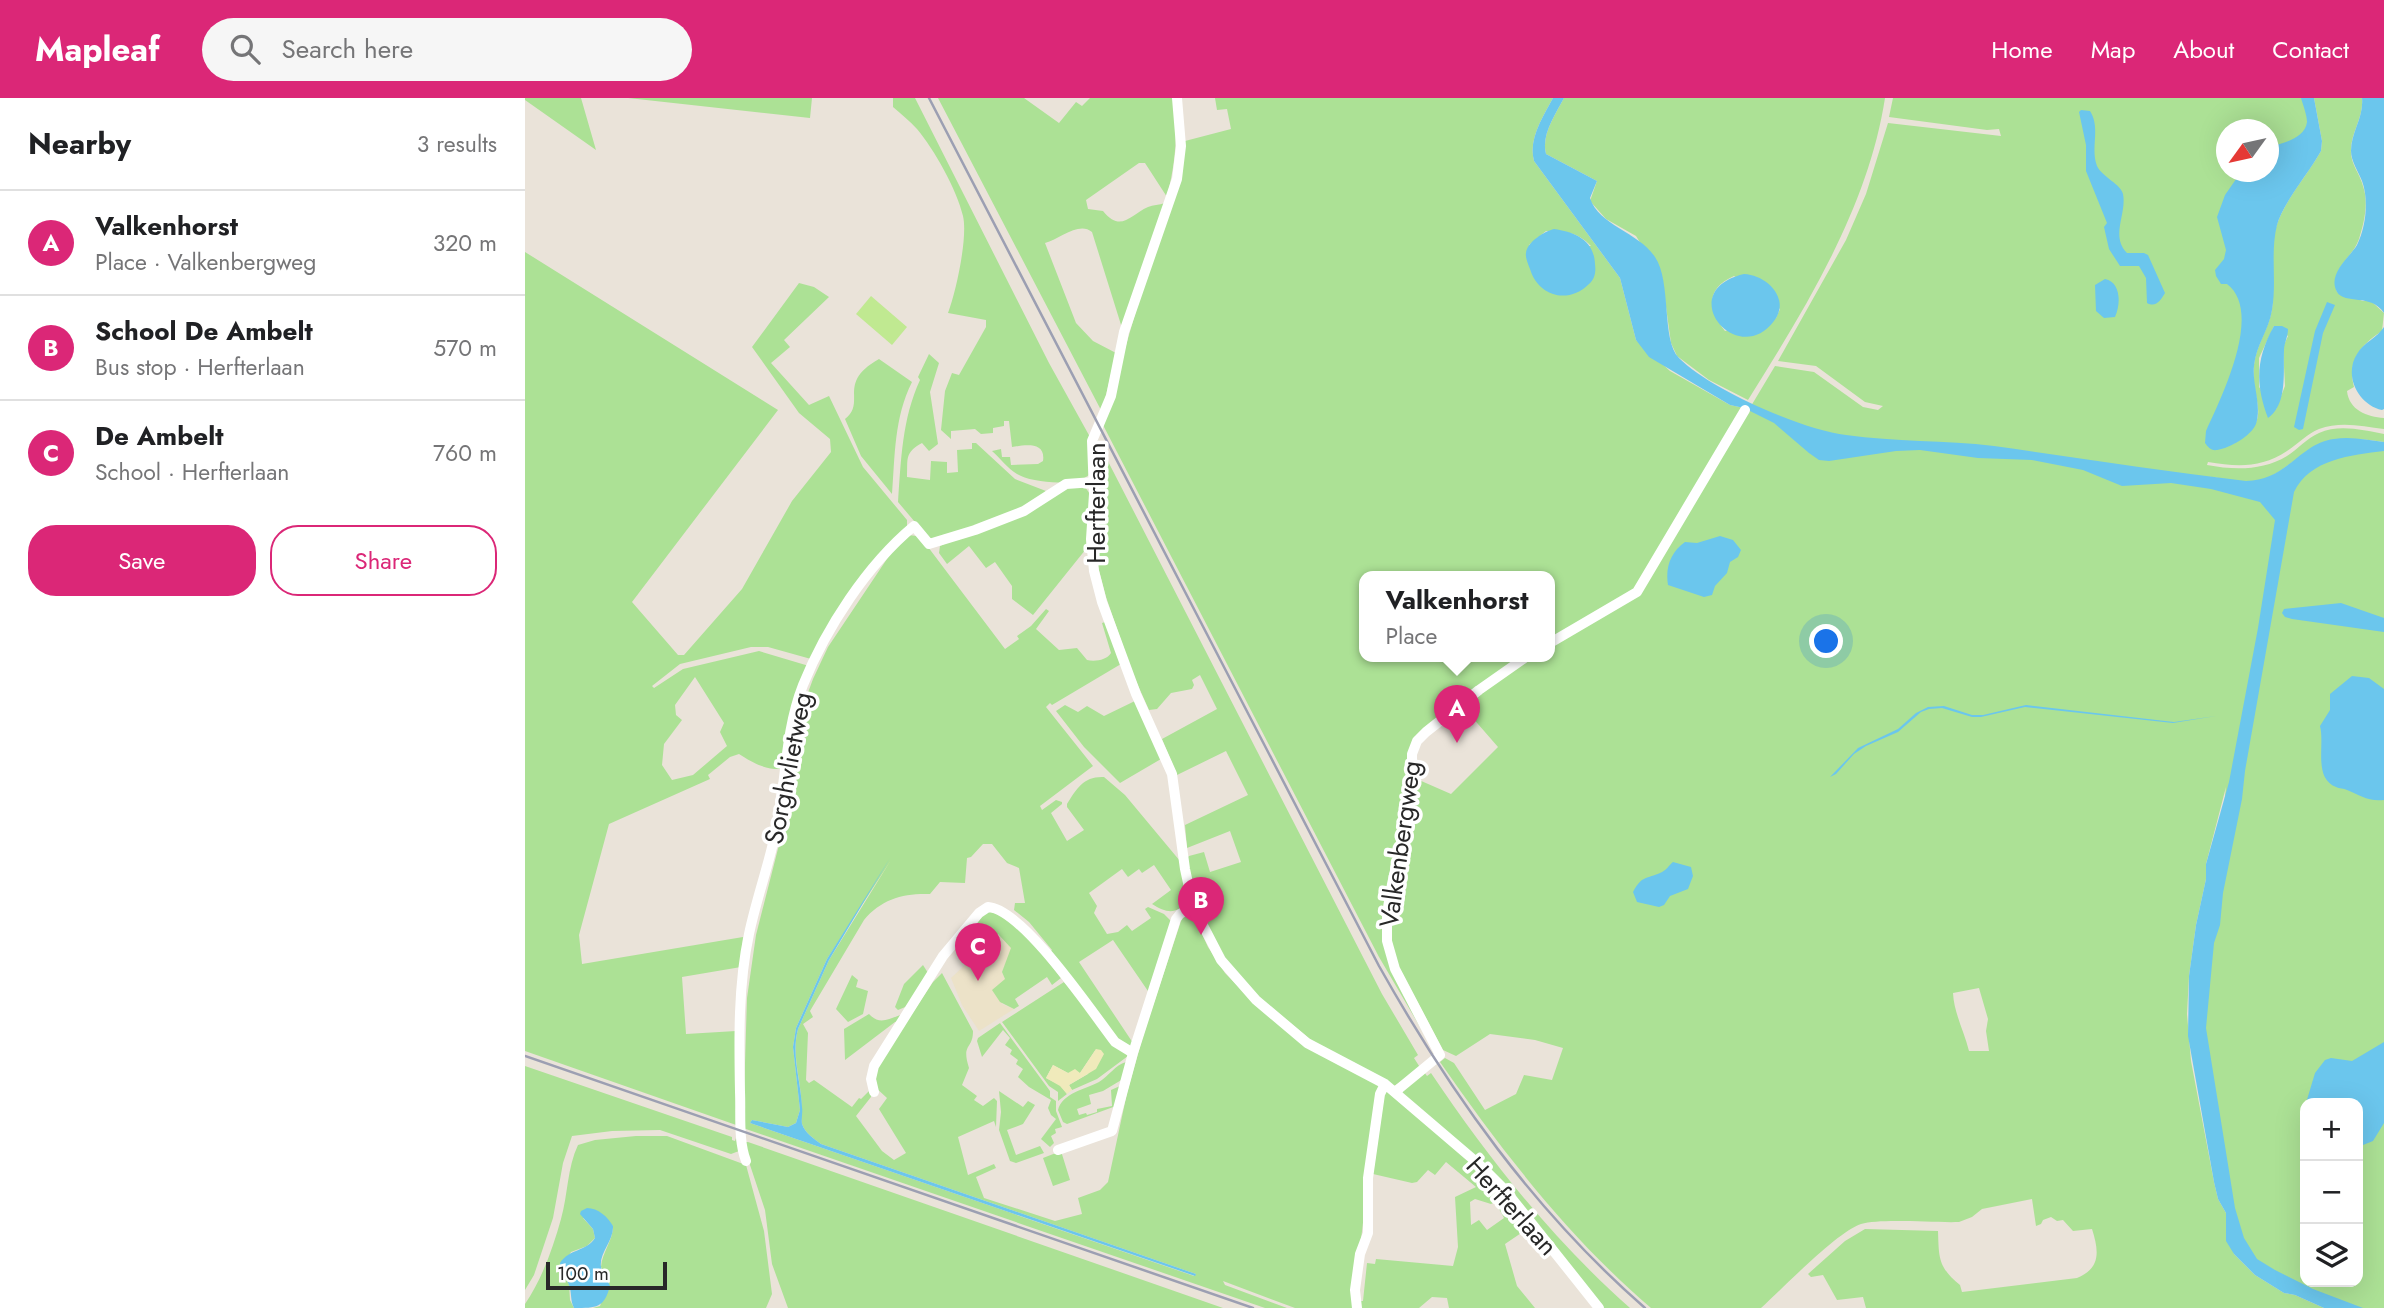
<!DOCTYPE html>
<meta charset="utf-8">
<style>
:root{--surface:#fff;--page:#f6f6f6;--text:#202124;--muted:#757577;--line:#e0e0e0;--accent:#db2777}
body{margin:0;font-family:Jost,sans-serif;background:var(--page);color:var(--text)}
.controls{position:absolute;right:21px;bottom:21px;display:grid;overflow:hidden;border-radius:14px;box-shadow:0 7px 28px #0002}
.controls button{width:63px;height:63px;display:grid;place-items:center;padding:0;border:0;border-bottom:2px solid var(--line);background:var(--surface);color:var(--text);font:35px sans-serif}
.compass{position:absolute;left:1691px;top:21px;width:63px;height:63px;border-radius:50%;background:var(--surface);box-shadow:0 7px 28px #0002;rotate:237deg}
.scale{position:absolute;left:21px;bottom:18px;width:121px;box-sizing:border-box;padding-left:7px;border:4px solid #282828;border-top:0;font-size:19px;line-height:24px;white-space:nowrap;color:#282828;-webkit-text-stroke:5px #fff;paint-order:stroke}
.you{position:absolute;left:1302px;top:544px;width:24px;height:24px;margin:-18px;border:5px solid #fff;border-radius:50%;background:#1a73e8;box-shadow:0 0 0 10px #1a73e833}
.badge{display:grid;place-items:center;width:46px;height:46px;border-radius:50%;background:var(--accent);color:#fff;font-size:23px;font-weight:700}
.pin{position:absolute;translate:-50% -58px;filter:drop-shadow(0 2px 4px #0008)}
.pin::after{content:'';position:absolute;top:37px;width:24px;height:21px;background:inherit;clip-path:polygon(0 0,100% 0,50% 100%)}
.popup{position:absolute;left:834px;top:473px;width:196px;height:91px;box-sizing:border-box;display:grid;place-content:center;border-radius:14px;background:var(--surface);filter:drop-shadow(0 2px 5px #0005);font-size:23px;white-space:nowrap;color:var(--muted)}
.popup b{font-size:26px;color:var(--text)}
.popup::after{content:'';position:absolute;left:50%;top:100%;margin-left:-14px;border:14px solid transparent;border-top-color:var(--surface)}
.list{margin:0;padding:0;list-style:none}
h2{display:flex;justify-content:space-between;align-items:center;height:91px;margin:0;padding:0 28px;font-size:30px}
h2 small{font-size:23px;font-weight:400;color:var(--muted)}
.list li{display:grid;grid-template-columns:46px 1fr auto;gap:21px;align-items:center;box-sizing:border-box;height:105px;padding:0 28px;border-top:2px solid var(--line)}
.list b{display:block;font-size:26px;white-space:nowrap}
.list p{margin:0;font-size:23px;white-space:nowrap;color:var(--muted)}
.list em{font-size:23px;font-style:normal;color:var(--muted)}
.actions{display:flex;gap:14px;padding:21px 28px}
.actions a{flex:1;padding:16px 0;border:2px solid var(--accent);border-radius:28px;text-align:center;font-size:24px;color:var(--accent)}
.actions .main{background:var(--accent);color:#fff}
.icon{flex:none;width:38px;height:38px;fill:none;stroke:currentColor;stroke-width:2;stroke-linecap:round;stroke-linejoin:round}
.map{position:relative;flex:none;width:1859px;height:1210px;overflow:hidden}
header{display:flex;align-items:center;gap:42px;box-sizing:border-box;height:98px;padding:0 35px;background:var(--accent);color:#fff}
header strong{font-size:33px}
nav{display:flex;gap:38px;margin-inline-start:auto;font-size:24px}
.search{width:490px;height:63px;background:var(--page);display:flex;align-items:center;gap:18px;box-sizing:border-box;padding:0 24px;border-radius:38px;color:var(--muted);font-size:26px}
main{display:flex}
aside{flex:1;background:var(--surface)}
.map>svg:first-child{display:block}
.education{fill:#ece2c8}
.green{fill:#ace195;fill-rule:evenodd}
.sand{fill:#f0eabb}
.pitch{fill:#c0e991}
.water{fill:#6bc6ed}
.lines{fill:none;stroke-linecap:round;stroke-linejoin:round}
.minor{stroke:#fff;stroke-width:10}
.rail{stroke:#9c9fb2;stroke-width:2.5}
.labels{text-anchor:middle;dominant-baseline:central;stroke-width:7;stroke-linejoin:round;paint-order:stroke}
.street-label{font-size:26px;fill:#282828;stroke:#fff}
</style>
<header>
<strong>Mapleaf</strong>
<div class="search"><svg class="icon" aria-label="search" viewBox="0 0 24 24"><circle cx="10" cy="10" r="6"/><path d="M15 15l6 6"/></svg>Search here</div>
<nav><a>Home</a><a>Map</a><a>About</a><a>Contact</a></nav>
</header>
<main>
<aside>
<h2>Nearby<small>3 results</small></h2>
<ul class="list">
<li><span class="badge">A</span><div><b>Valkenhorst</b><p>Place · Valkenbergweg</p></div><em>320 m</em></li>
<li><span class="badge">B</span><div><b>School De Ambelt</b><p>Bus stop · Herfterlaan</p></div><em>570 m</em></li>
<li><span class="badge">C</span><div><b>De Ambelt</b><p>School · Herfterlaan</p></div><em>760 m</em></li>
</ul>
<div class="actions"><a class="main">Save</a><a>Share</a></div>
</aside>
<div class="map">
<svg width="1859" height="1210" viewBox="0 0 1859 1210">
<rect width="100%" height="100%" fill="#eae3d9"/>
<path class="education" d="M473 836 487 850 477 874 480 881 477 906 489 911 454 933 437 907 426 880Z"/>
<path class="green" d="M0 0H56L71 52 0 2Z
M103 0H287L285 20Z
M368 0H390L524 265 565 339 564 377C550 389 507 385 492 376 483 371 475 360 467 353L476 351 477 359H485L486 367 513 366 518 363C521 343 500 347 487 349L484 323H479V328L468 330V335L456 336 450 331 426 333V341L416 332 420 293 427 275 434 277 461 229V222L423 215C431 194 443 139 438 118 432 92 409 51 392 31 385 23 376 16 368 9Z
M413 0H499L534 25 551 4 557 8 565 0H648C653 38 651 62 642 99L620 65H614L561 102 563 111 578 113C596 135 605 117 623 109 628 107 634 107 640 105L597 230 567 134C554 123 535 141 520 145L551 225 568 243 591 255 577 314Z
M690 0H1028C1018 19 1003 41 1009 63L1095 180 1111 242 1145 273 1205 307 1219 310 1110 492 1025 543V479H839V559H998L897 635 886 678 860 839 905 946 854 859 578 327 660 43 706 31 702 11 692 12ZM1021 133C1039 133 1053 134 1066 148L1004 147Z
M1039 0H1360C1343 110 1281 209 1223 302L1184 282 1152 258 1146 245 1137 180 1111 138 1081 121 1065 103 1072 83 1021 56C1016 37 1030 17 1039 0ZM1209 178 1255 211 1251 220 1200 233C1183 211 1180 191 1209 178Z
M1368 0H1787L1783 53 1730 162 1708 346C1751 320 1725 306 1729 267 1731 247 1744 231 1747 211 1751 182 1742 149 1754 121 1764 97 1783 76 1796 53L1797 43 1789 0H1837C1839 19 1826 34 1826 52 1825 65 1835 76 1838 88 1844 105 1839 125 1834 141 1826 163 1806 167 1812 194L1838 203H1846L1859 215 1857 233C1836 247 1822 262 1829 289L1822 293C1824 312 1842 319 1859 320V331C1837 328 1815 323 1794 331 1782 336 1773 346 1762 353 1736 370 1713 369 1683 364L1682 367C1709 372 1737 373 1762 358 1773 351 1782 340 1794 335 1814 326 1838 332 1859 336V344C1822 339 1802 338 1772 361 1761 368 1752 377 1739 381 1721 387 1698 380 1680 378L1748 390 1817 350 1859 352V1210H1826L1737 1169 1723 1158 1704 1111 1676 917 1701 689 1681 766V781L1671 827 1664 878 1662 916 1666 963 1689 1084 1693 1101 1701 1115 1709 1156 1730 1177 1759 1195 1770 1197 1799 1210H1341L1338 1199 1312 1202 1298 1177 1286 1179 1283 1176 1320 1143 1340 1131 1413 1133C1414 1160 1413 1169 1435 1187L1437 1194 1552 1180C1576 1170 1574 1153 1567 1131L1548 1133 1538 1122 1532 1123 1526 1119 1518 1122 1516 1126 1511 1128 1507 1101 1457 1111 1447 1119 1434 1124C1409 1125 1356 1120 1336 1126 1313 1133 1257 1191 1236 1210H1126C1043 1139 977 1053 915 964L920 960 929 965 960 1012 991 996 999 977 1027 982 1038 950 1010 942 965 936 931 958 918 952 867 856 864 814 891 688 894 682 926 696 973 649 946 618 939 622 932 612 1006 559H1025V547L1117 490 1250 268 1289 274 1338 309 1353 312 1358 308 1340 304 1291 268 1253 263 1321 142 1341 96 1363 25 1476 38 1474 31 1462 32 1364 19ZM1702 32H1744V74H1702ZM1749 228 1763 238 1758 249 1760 288 1751 311 1734 289V260ZM1454 890 1463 921 1461 933 1464 953H1444C1439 933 1429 915 1428 895ZM1780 1005H1833V1184H1780Z
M0 154 253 312 107 504 153 557H159L217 491 267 403 306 354 305 341 274 315 227 249 274 185 289 189 304 199 259 242 265 249 246 265 284 307 304 298 338 369 382 422V428L286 561 243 549H226L155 566 127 588 129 590 158 571 234 553 284 568 258 671C240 672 228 665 214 656L205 659 183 677 185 681 84 726 54 837 57 866 218 839 216 869 157 879 161 936 211 933 214 1028 0 953ZM170 579 199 625 195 634 202 648 168 677 147 682 137 667 139 646 157 622 151 617 150 607Z
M404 256 414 265 405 294 413 346 404 353 397 345C379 355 383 361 382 379L405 382 406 363 422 364V375L433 374 432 352 447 351V345H451L490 381 521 393C508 413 431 435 406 443L373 404C376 362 377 321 395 282L393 279Z
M354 261 387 284C369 320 370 358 367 396L336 358 320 321C342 304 311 285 354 261Z
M571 340 857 896 893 957 889 960 896 971 869 988 796 950 730 896 701 864 670 801 662 760 664 758 679 754 685 774 716 764 705 733 662 750 660 727 723 697 701 653 652 677 637 641 692 611 675 577 667 582 669 587 667 591 646 595 632 611 624 612 607 574 581 499 571 461Z
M560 389 565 396 561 451 508 517 487 501V488L470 464 461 470 444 448 422 466 414 455 415 448 539 390Z
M383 437 392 438 400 445 480 551 494 541 492 538 506 528 521 511 524 513 511 531 534 552 552 550 562 562C570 564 582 562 586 555L577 525 580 524 596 566 527 607 525 605 521 609 568 668 515 708 517 712 531 702 537 704V706L526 715 542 743 559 732 542 709V706C552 690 559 678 579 679L600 697 655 763 662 803C652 817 641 815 627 806L646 792 629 767 617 775 614 771 603 779 597 771 564 795 572 808 569 815 582 836 593 834 602 827 607 833 626 820 620 811 623 809 639 816 646 823 625 896 588 842 554 864 608 945 607 949 600 950 524 855 527 852 504 824 489 812 490 805H500L494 770 482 765 467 746H458L446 759 442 760 440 785 415 784 405 796C379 795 356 801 339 822L285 913 288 919 278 926 283 935 281 982 284 985 289 982 327 1009 334 1000 336 1001 346 991V999L331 1018 357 1053 369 1062 381 1055 354 1011 362 1000 349 988 353 967 408 884 417 875 448 933C448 952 436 945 444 970L437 987 452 998 449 1002 458 1008 469 1000 472 1003 471 1029 469 1023 433 1039 443 1077 469 1066 471 1070 451 1079 459 1100 530 1123 557 1116 553 1100 575 1092 583 1084 602 995 618 938 657 820 664 815 669 819 683 849 700 875 734 910 854 988 828 1210H770L698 1183 700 1187 762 1210H740L218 1030 222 900 231 837 258 731 277 611 288 581 303 549 372 446ZM366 762 304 862 273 931C267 954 274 976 276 998 277 1007 275 1018 277 1026 280 1035 289 1041 296 1046L671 1176 669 1178 225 1025 227 1022 263 1029 271 1025 275 1012 268 949 271 930 302 861Z
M612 602 636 661 595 685 559 649 531 613 540 607 553 614 562 608 579 618Z
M463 812 494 827 536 880 527 887 522 879 490 901 494 908 489 911 475 904 467 892 480 881 477 874 486 850 473 836 453 854C442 835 450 826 463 812Z
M398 867 403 875 385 907 373 912 370 909 379 886Z
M327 877 333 882 331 889 343 893 338 916 323 924 311 911Z
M539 884 603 958 572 981 547 992 544 987 563 976 571 951 555 975H543L528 967 521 980 535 987 542 996 533 1003V994L524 988 477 924Z
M344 916C356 929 365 919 380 916L377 922 370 924 320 962 319 931Z
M475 925 525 993V999L531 1003V1013L537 1029 530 1031 531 1035 526 1038 529 1045 525 1049 516 1041 531 1021 526 1017 523 1010 526 1002 504 989 493 979 498 971 491 966 493 962 485 956 487 952 480 947 485 940 478 932 457 959 452 943 453 940Z
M601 964 598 981 578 993 564 997 566 1006 552 1011 554 1017 561 1015 562 1017 572 1014V1011L587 1008 586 992 595 988 591 1008 542 1026 538 1024 533 1012C537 995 561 991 574 984 584 978 590 967 601 964Z
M0 968 207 1039V1042L210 1043 211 1040 214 1053 206 1056 135 1032 87 1033 47 1038 38 1065 28 1120 9 1177 0 1192Z
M899 974 902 978 906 975C964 1061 1027 1141 1105 1210H1077L994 1104 878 997 877 991Z
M860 992 948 1066 978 1100 966 1106 950 1101 945 1104 946 1127 954 1122 962 1132 979 1120 973 1109 984 1101 1005 1129 980 1146 992 1188 1010 1210H924L922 1200 907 1199 894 1210H834L835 1203H838L842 1165 850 1166 851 1161 928 1168 933 1149 930 1099 951 1089 921 1064 910 1077 903 1072 892 1084 887 1085 848 1076Z
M474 993 498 1009 503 1003 510 1007 498 1026 482 1032 491 1057 515 1048 519 1055 491 1065 485 1063 474 1032 476 1014Z
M111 1038H142L221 1067 239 1133 247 1196 241 1210H68L75 1208 84 1184 76 1169C77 1154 88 1143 88 1128L58 1120 68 1131 70 1140 62 1148 46 1154 35 1173 44 1186 45 1202 49 1210H0V1206C17 1181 28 1150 36 1121 43 1097 42 1070 53 1047L70 1042Z
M220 1044H223L698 1210H263L247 1166 240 1112 223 1061Z
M536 1053 545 1082 528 1088 518 1060Z"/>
<path class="sand" d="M571 951 576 952 579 956 571 971 544 987 547 992 542 996 535 988 521 980 528 967 543 975 550 971 555 975Z"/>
<path class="pitch" d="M346 198 382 229 367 247 331 216Z"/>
<path class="water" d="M1028 0H1039C1030 17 1016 37 1021 56L1072 83 1065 100C1074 128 1114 134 1130 159 1147 184 1136 242 1154 260 1184 291 1278 332 1321 337 1370 344 1420 342 1469 348 1553 360 1637 373 1721 383 1763 382 1775 345 1809 341 1825 338 1843 342 1859 344V353C1826 357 1785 361 1769 394L1720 673 1717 701 1698 795 1695 827 1689 845 1681 930 1710 1110 1719 1140 1732 1161 1750 1172 1788 1191 1838 1210H1799L1770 1197 1759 1195 1730 1177 1709 1156 1701 1143V1115L1693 1101 1689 1084 1663 938 1664 878 1671 827 1681 781V766L1704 684 1733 530 1750 422 1735 404 1686 391 1646 385 1597 388 1558 372 1507 362 1453 360 1395 352 1371 353 1304 363 1294 362 1284 355 1249 325 1219 310 1205 307 1124 259 1111 242 1095 180 1009 63C1003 41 1018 19 1028 0Z
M1776 0H1789L1797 43 1796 53C1784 75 1758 105 1752 127 1745 155 1752 183 1747 212 1744 232 1731 247 1729 268 1727 287 1737 307 1731 326 1726 338 1705 350 1692 352 1686 353 1683 349 1680 345L1681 333C1696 300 1739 214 1702 186H1696L1691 178 1690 172 1699 161 1701 152 1692 119 1700 97 1716 74H1744V49C1757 45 1780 41 1782 24 1782 17 1778 7 1776 0Z
M1837 0H1859V215C1846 195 1820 207 1812 194 1802 176 1824 160 1832 147 1841 129 1844 102 1837 83 1833 73 1826 63 1826 53 1826 34 1839 19 1837 0Z
M1556 12 1565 13C1576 30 1565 50 1572 68 1577 79 1596 86 1598 96 1602 116 1585 138 1602 155H1619L1623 157 1640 195C1636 202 1631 210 1622 205L1621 180 1614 168H1595L1584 151 1579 129 1582 125 1561 73V47L1554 14Z
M1029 131C1050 134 1069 142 1070 166 1071 174 1070 181 1064 186 1043 207 1013 198 1005 171 1003 166 1000 159 1001 155 1002 144 1020 133 1029 131Z
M1219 176C1242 177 1266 201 1249 223 1212 272 1147 193 1219 176Z
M1580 181C1596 184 1596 206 1590 219L1579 220 1571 213 1570 187Z
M1802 204 1810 207 1798 235 1778 331 1774 332 1769 329 1790 233Z
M1749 228H1757L1763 231C1763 239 1759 245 1759 252 1758 273 1763 306 1743 320 1730 286 1731 260 1749 228Z
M1859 229V311L1857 312C1834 307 1818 278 1832 256 1839 244 1852 240 1859 229Z
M1195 438 1208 442 1216 452 1213 459 1205 464 1202 475 1190 488 1187 497 1179 499 1143 487C1140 469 1146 454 1160 444L1172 445Z
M1816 505 1859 520V534L1767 521 1760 519 1757 515 1759 511Z
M1827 578 1844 580 1859 591V702C1843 704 1835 697 1822 692 1819 690 1814 691 1811 689 1788 680 1800 647 1795 628L1805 612V596Z
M1501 607 1649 624 1691 618 1648 625 1500 609 1456 619H1447L1417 610 1404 611 1396 614 1373 634 1341 648 1329 656 1311 676 1305 679 1333 650 1373 631 1391 615 1403 609 1419 608 1447 617H1458Z
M365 760 304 862 273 931C266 957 276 984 277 1009 278 1015 276 1020 277 1026 280 1035 289 1041 296 1046L671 1176 670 1178 225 1025 227 1022 263 1029 271 1025 275 1012 268 949 271 930 302 861Z
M1148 764 1166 769 1168 778 1163 791 1145 798 1139 807 1134 809 1112 804 1108 794C1117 777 1122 781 1135 775 1141 773 1144 767 1148 764Z
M1859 944V1025L1848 1043 1833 1049V1005H1781L1790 975 1800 962 1806 960 1827 963Z
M62 1110C73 1110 83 1119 88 1128 89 1144 71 1157 77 1173 79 1178 83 1183 85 1188 79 1210 72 1210 49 1210 45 1202 47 1195 44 1187 41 1178 35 1175 35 1165 44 1151 62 1153 70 1140L68 1131 55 1116 56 1113Z"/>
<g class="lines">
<path class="minor" d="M652 0 656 48 652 81 599 234 586 298 567 343 569 396 566 441 569 473 577 504 611 596 647 676 660 771 668 808 696 862 731 902 782 945 860 986 956 1068 980 1092 1074 1210
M1025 545 1112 494 1220 312
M349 994 346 981 349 968 418 858 454 815 463 809C498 811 567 914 590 944L608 955
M870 994 915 957 870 871 862 843V815L867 786 887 696V656L892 643 901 634 954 592 1001 559
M533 1052 587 1033 608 955 651 821 655 816 668 808
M221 1063C213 1042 216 1016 215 994 214 942 213 887 224 836 232 798 246 761 253 723 261 678 261 630 278 587 301 530 342 467 389 428L404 446 450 432 499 413 541 386 569 384
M832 1210 830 1192 835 1156 843 1135V1080L855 996 860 986"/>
<path class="rail" d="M404 0 854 868C926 996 1009 1113 1120 1210
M0 958 728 1210"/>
</g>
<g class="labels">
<g class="street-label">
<text transform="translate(571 405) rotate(-90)">Herfterlaan</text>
<text transform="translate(263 670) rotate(-79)">Sorghvlietweg</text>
<text transform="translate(875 746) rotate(-82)">Valkenbergweg</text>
<text transform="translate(987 1108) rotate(48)">Herfterlaan</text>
</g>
</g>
</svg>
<div class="controls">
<button>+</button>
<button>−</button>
<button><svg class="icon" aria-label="layers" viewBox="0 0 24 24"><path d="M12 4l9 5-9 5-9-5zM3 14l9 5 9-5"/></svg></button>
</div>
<svg class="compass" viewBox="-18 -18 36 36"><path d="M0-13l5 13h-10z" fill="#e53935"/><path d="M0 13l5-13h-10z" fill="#757577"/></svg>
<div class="scale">100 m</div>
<div class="you"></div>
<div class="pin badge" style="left:932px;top:645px">A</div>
<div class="popup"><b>Valkenhorst</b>Place</div>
<div class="pin badge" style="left:676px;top:837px">B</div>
<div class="pin badge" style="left:453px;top:883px">C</div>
</div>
</main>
